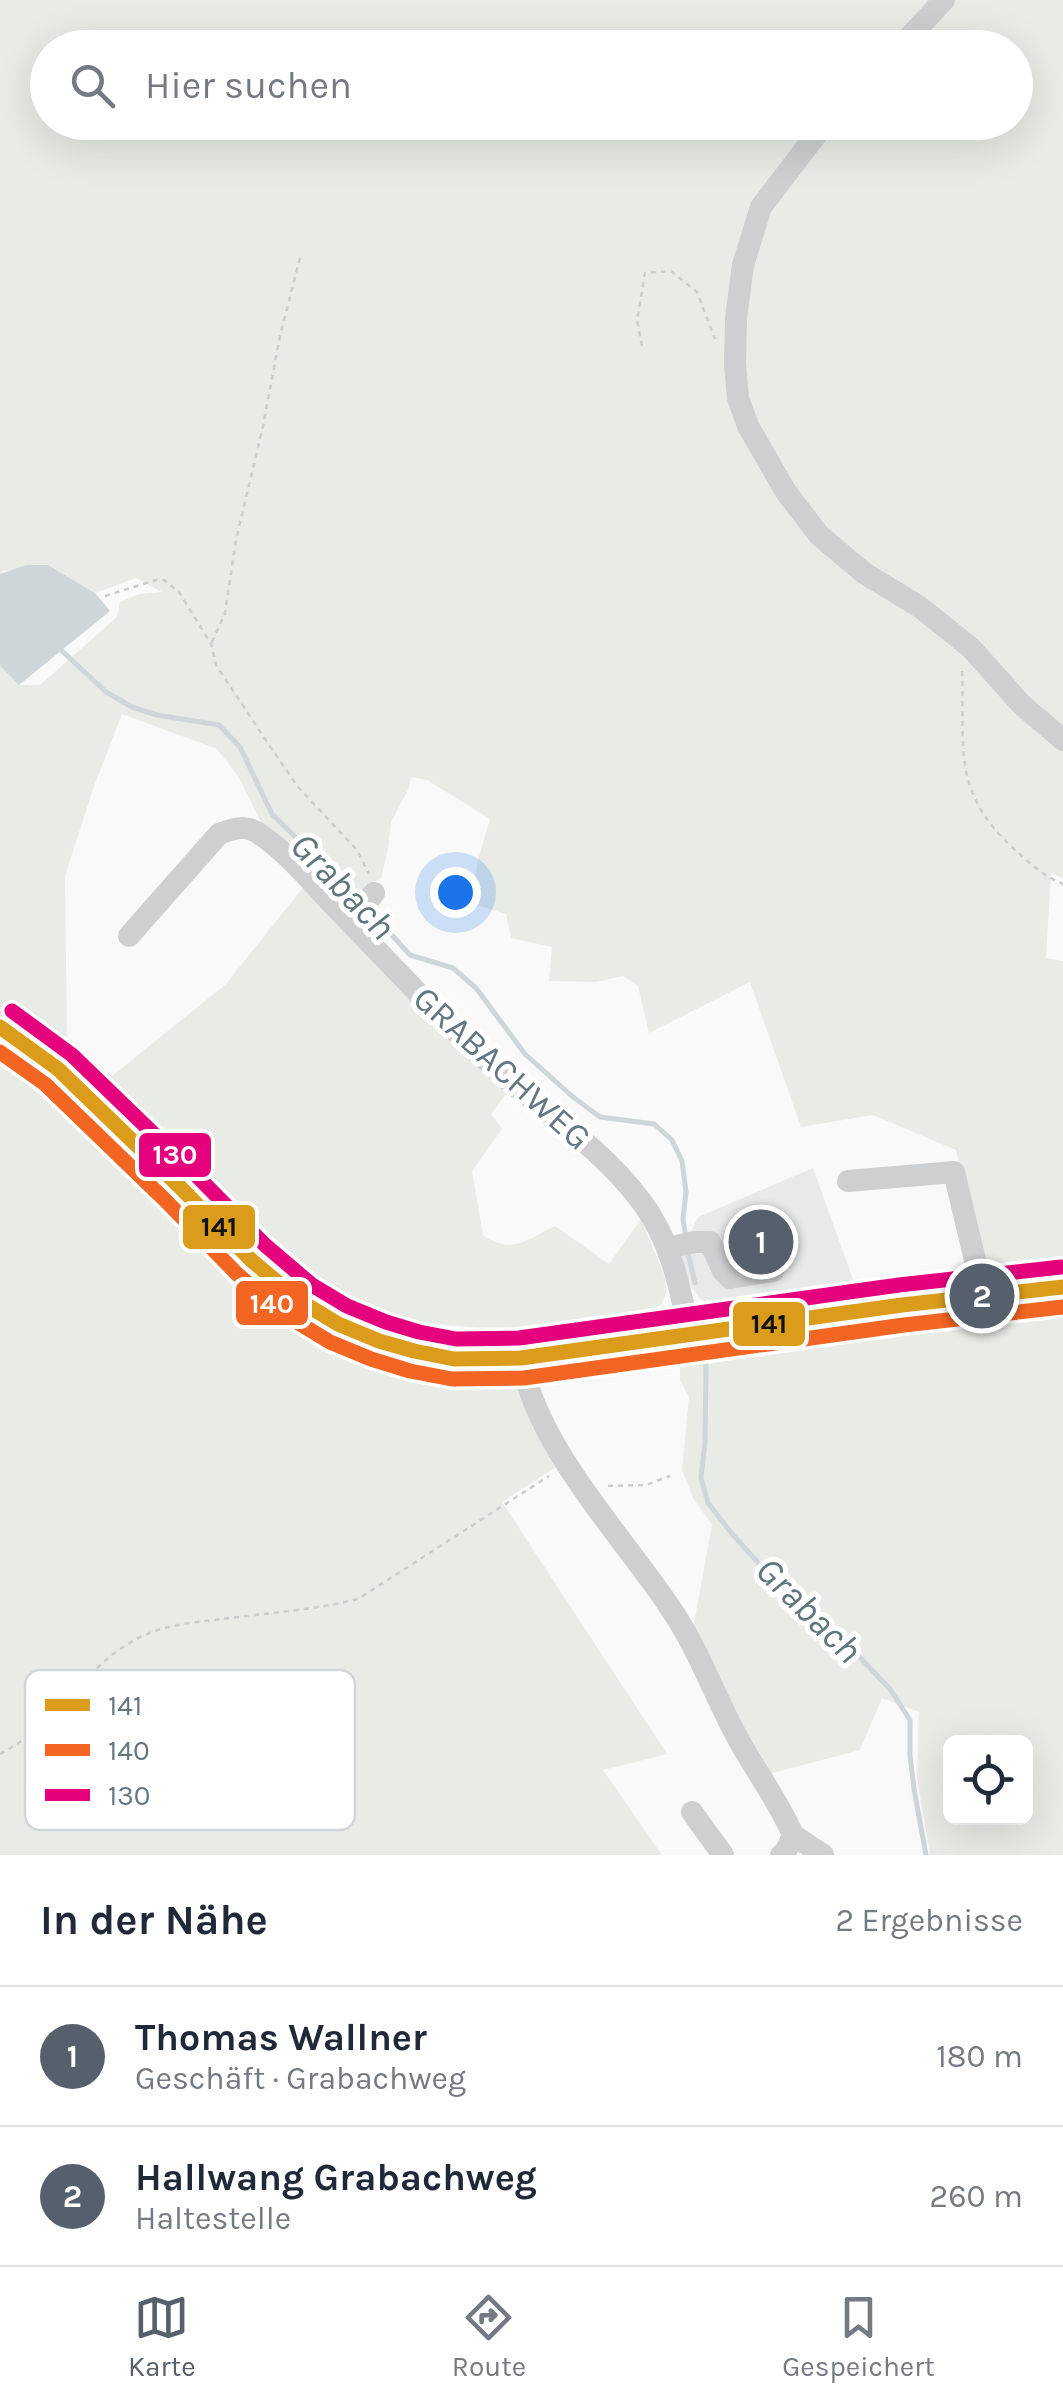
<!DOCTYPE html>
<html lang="de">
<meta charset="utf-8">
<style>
:root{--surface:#fff;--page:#f6f6f7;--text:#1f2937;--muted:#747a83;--line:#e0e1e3;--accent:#56606c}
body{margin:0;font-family:Karla,sans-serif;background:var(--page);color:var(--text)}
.controls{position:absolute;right:30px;bottom:30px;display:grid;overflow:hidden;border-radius:15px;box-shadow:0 10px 40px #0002}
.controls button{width:90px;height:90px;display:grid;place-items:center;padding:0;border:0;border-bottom:2px solid var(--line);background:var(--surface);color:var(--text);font:50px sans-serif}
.you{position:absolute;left:455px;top:892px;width:35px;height:35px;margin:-25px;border:8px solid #fff;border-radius:50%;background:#1a73e8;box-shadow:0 0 0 15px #1a73e833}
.badge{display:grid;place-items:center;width:65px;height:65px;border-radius:50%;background:var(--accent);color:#fff;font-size:32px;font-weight:700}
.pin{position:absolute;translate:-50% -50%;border:5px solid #fff;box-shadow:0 2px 10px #0006}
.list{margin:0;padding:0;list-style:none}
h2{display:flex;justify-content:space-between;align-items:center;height:130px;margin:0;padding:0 40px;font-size:42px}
h2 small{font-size:32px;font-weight:400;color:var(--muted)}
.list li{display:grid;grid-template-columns:65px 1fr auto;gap:30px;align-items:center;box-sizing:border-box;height:140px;padding:0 40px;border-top:2px solid var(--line)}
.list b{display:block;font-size:38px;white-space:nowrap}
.list p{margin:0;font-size:32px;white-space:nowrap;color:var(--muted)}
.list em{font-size:32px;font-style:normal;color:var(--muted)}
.icon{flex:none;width:55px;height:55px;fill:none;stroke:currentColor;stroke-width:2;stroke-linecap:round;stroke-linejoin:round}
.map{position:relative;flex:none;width:1063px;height:1855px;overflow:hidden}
.search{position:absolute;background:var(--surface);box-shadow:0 10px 40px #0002;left:30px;right:30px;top:30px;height:110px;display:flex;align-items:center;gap:25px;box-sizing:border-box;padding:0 35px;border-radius:55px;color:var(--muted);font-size:38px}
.sheet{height:410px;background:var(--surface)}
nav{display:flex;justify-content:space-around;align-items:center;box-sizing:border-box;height:140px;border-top:2px solid var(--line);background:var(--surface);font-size:28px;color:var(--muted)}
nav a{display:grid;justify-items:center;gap:5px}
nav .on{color:var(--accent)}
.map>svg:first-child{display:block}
.built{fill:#e8e9e9}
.green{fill:#e8ebe6;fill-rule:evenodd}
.water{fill:#ced6d9}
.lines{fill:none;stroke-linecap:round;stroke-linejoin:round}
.stream{stroke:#ced6d9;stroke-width:5}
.major-casing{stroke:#d5d6d7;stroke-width:32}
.path{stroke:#cbcccd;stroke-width:2.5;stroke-dasharray:5 5;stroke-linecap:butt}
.minor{stroke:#cecfd0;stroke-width:22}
.major{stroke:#e1e2e2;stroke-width:30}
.bus-1-casing{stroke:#fff;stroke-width:22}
.bus-2-casing{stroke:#fff;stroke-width:22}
.bus-3-casing{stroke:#fff;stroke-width:22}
.bus-1{stroke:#da9c1a;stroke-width:15}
.bus-2{stroke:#f26522;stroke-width:15}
.bus-3{stroke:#e5007d;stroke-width:15}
.labels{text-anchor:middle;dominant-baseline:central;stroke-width:10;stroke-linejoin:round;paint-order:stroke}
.street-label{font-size:35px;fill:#657683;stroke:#fff}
.water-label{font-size:38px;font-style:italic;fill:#60757c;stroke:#fff}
.key{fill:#fff;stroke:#d1d6da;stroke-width:2.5}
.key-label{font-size:28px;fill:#657683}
.line-badge{stroke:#fff;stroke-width:4}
.badge-label{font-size:28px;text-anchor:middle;font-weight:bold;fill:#fff}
.pale-badge-label{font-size:28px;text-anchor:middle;font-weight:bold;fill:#111}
</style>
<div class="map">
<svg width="1063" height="1855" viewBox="0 0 1063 1855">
<rect width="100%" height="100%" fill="#f9f9f9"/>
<path class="built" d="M813 1168 859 1296 736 1304H720L700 1299 688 1282 673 1239 692 1230 698 1217Z"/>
<path class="green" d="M0 0H1063V878L1051 873 1046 958 1063 961V1271L1024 1273 1017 1268 985 1273 956 1150 873 1115 801 1127 750 982 649 1033 638 986 623 976 596 982 549 981 552 947 511 938 506 914 473 904 477 863 490 819 427 780 411 777 409 788 391 822 388 849 381 879 366 884 362 894 338 920 510 1089 491 1114 502 1129 472 1171 483 1235C512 1255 526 1240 555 1226L609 1264 641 1219 664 1275 667 1291 661 1305 648 1314 571 1324 496 1329 419 1323 380 1313 348 1300 319 1284 291 1264 163 1131 107 1080 225 985 305 885 263 826 238 776 217 749 122 714 93 789 65 876 67 1041 60 1054 0 1010V666L19 685H40L117 617 120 602 139 594 162 592 136 578 95 593 48 565 3 571 0 574ZM48 48H1016V122H48Z
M0 1055C19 1068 35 1085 52 1100 168 1201 261 1354 423 1383 453 1388 485 1386 515 1383L559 1465 502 1502 667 1754 603 1770 662 1855H0Z
M1063 1296V1855H930L917 1777 919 1712 882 1698 860 1750 768 1774 692 1634 712 1525 693 1498 682 1470 689 1397 680 1380V1362L715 1357 718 1350 738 1346 929 1322H953L963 1325 987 1324 1015 1308ZM950 1742H1026V1818H950Z"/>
<path class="water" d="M26 565H48L95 593 110 611 19 685 0 666V574Z"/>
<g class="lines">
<path class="stream" d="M60 649 106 692 132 707 157 715 219 725 240 747 272 814 359 900
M370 911 410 955 453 968 476 988 525 1054 573 1097 600 1117 654 1124 672 1140 682 1161 686 1192 683 1219 686 1238
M687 1249 695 1283
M706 1365 705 1442 701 1478 708 1503 733 1535 783 1590 848 1645 890 1689 910 1720V1755L914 1789 926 1855"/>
<g class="major-casing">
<path id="major" d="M0 1027 58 1069 180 1187 251 1260 300 1301 338 1324 379 1341 414 1351 454 1359 521 1358 902 1305 1063 1287"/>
</g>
<path class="path" d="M642 346 637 320 645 273 671 271 697 292 715 339
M105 596 156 580H164L179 592 211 644 216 665 269 745 298 787 357 850 369 874
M212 642 225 613 236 540 263 426 280 336 301 254
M962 671C965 747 951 790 1012 847 1028 862 1043 876 1063 884
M608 1486 646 1485 670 1476
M0 1754C57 1726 87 1659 147 1634 170 1624 198 1622 222 1619 267 1613 314 1610 358 1599L549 1476"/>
<path class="minor" d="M899 48 944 0
M826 122 761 207 743 265 736 318 735 364 738 398 748 426 786 492 819 535 864 573 920 607 971 648 1021 704 1063 740
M351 923 374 893
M129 936 219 834C234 828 247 824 261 835 290 855 314 885 338 910 384 957 429 1006 477 1052 530 1103 596 1141 641 1201 671 1240 680 1288 690 1336
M848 1181 954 1172 980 1281 982 1296
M668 1248 695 1242H710L723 1271 730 1278 773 1271
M521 1358C536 1446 620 1533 669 1606 697 1646 713 1692 736 1735 754 1769 778 1800 793 1835L786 1851 781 1855
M692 1812 723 1855
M793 1835 823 1855"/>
<use href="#major" class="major"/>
<g class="bus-1-casing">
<path id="bus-1" d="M0 1027 58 1069 180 1187 251 1260 300 1301 338 1324 379 1341 414 1351 454 1359 521 1358 902 1305 1063 1287"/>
</g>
<g class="bus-2-casing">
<path id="bus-2" d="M0 1052 45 1084 166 1201 237 1274 287 1316 330 1342 371 1359 410 1371 452 1379 524 1378 904 1325 1063 1307"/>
</g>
<g class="bus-3-casing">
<path id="bus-3" d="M12 1011 72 1055 194 1173 265 1245 312 1285 347 1306 386 1322 419 1332 456 1339 519 1338 899 1285 1061 1267"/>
</g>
<use href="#bus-1" class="bus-1"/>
<use href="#bus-2" class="bus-2"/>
<use href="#bus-3" class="bus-3"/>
</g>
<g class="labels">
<g class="street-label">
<text transform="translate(502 1068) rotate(42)">GRABACHWEG</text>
</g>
<g class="water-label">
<text transform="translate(343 886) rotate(46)">Grabach</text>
<text transform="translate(809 1610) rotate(45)">Grabach</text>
</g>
</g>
<rect x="25" y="1670" width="330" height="160" rx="15" class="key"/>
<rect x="45" y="1699" width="45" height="12" fill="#da9c1a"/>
<rect x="45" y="1744" width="45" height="12" fill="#f26522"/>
<rect x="45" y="1789" width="45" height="12" fill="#e5007d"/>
<g class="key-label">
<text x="108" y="1715">141</text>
<text x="108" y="1760">140</text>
<text x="108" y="1805">130</text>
</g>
<g class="line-badge">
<rect x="137" y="1131" width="76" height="48" rx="10" fill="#e5007d"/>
<rect x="181" y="1203" width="76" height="48" rx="10" fill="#da9c1a"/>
<rect x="234" y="1279" width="76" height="48" rx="10" fill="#f26522"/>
<rect x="731" y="1300" width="76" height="48" rx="10" fill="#da9c1a"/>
</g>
<g class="badge-label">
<text x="175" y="1164">130</text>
<text x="272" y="1313">140</text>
</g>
<g class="pale-badge-label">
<text x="219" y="1236">141</text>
<text x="769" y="1333">141</text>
</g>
</svg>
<div class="controls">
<button><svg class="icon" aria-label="locate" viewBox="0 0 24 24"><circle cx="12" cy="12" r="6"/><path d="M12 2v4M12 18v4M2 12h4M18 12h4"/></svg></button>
</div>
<div class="you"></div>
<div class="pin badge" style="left:761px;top:1242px">1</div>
<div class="pin badge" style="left:982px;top:1296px">2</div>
<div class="search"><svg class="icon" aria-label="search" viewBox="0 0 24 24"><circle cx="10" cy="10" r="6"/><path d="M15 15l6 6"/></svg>Hier suchen</div>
</div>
<section class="sheet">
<h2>In der Nähe<small>2 Ergebnisse</small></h2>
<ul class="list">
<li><span class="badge">1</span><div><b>Thomas Wallner</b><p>Geschäft · Grabachweg</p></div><em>180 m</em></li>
<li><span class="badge">2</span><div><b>Hallwang Grabachweg</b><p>Haltestelle</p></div><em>260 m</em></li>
</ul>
</section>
<nav>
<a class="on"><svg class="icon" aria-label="map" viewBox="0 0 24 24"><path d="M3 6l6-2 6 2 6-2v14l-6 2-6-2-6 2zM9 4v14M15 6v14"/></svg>Karte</a>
<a><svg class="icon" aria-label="directions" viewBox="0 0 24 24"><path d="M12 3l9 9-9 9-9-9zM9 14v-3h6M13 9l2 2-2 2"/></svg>Route</a>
<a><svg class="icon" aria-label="saved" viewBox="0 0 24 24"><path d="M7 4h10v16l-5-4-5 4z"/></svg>Gespeichert</a>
</nav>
